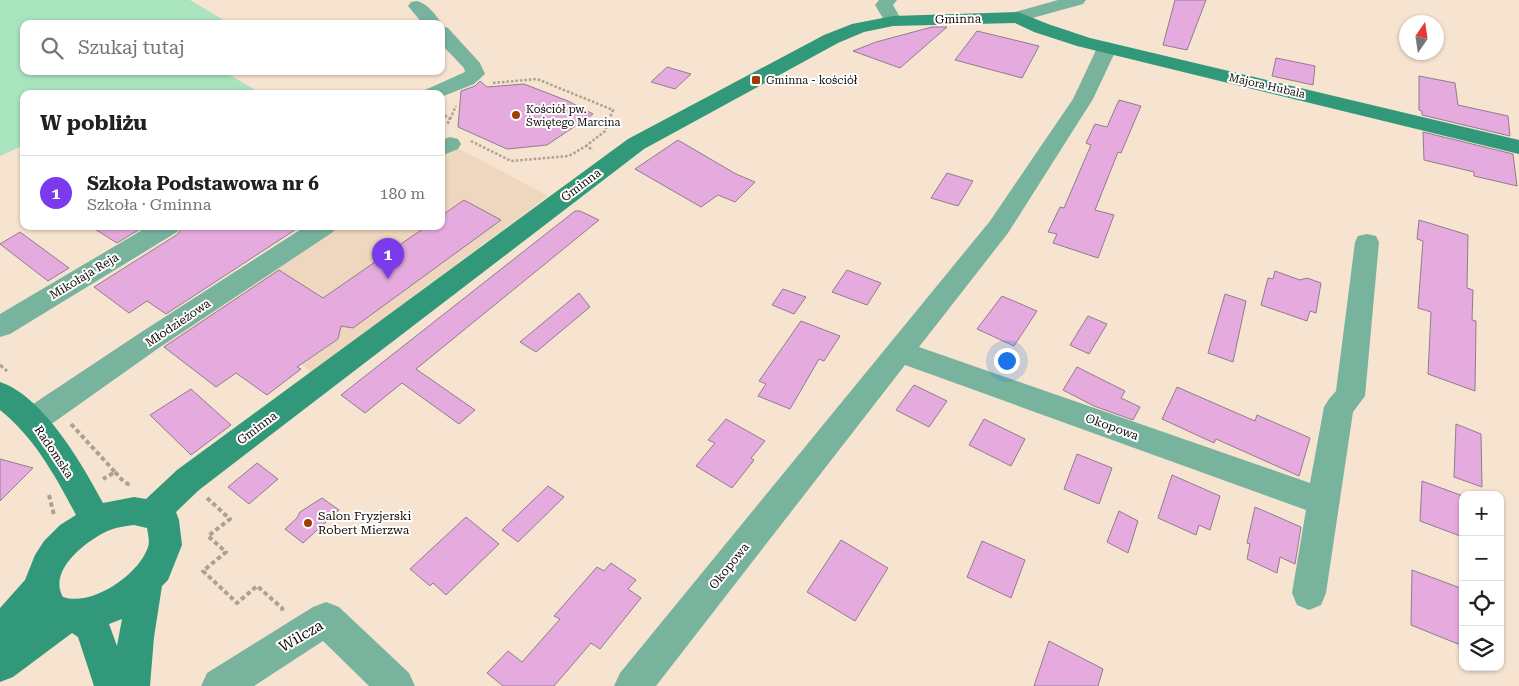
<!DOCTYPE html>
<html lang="pl">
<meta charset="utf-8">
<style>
:root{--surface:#fff;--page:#f6f6f6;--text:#202124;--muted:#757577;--line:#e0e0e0;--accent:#7c3aed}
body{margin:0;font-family:"Roboto Serif",serif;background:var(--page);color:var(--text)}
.controls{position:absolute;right:15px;bottom:15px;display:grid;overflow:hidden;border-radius:10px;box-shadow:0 1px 4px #0004}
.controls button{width:45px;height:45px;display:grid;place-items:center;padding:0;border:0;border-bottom:1px solid var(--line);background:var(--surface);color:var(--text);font:25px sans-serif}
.compass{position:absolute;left:1399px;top:15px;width:45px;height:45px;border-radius:50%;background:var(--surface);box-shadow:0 1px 4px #0004;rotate:13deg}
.you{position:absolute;left:1006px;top:360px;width:18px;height:18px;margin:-12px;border:4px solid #fff;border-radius:50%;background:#1a73e8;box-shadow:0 0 0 8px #1a73e833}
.badge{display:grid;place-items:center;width:32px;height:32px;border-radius:50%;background:var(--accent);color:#fff;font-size:16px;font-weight:700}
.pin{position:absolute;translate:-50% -41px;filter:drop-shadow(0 1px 2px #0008)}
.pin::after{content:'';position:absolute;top:26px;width:18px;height:15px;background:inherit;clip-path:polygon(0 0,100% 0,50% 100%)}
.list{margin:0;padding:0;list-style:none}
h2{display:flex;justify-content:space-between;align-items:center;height:65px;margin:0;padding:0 20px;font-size:21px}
h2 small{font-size:16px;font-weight:400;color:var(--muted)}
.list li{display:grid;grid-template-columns:32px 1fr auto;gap:15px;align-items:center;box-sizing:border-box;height:75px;padding:0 20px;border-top:1px solid var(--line)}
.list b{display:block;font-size:19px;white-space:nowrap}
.list p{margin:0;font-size:16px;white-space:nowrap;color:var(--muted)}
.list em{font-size:16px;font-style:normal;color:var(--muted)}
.icon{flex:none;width:28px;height:28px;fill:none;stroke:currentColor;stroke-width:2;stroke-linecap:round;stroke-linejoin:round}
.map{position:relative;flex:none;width:1519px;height:686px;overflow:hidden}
.search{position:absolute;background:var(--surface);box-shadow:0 1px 4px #0004;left:20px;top:20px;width:425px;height:55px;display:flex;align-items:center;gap:12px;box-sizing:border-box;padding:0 18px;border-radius:10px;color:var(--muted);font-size:19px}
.panel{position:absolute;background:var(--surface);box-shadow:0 1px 4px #0004;left:20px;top:90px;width:425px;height:140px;border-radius:10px}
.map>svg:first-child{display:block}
.built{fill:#eed7be}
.green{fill:#a8e4be}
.building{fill:#e5aade;stroke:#907d8d}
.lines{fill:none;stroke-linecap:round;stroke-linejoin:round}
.path-far2{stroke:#afa092;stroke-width:2.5;stroke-dasharray:2.5 2;stroke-linecap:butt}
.path-far1{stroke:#afa092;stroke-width:3;stroke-dasharray:4 2.5;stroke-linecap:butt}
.path{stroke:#afa092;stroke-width:4;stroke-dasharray:4.5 3;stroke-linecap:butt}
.street{fill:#78b49d;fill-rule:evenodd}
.secondary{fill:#31997a;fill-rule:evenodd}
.poi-dot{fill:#a03d02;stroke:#fff;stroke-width:2}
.labels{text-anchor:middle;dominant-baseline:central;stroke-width:4;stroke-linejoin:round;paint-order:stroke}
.far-poi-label{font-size:11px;fill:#110b06;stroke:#fff;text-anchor:start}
.far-street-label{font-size:11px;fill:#110b06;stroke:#fff}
.street-label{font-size:12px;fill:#110b06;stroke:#fff}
.poi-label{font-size:12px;fill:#110b06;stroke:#fff;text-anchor:start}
.near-street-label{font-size:15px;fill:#110b06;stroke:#fff}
</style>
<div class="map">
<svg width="1519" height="686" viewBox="0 0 1519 686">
<rect width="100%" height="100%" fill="#f6e3d0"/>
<path class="built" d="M454 146 548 196 312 372 263 337 204 377 157 342 332 226H441V154Z"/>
<path class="green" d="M0 0H190L230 24H24V71H223L262 94H24V145L0 156Z"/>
<path class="building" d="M1175 0H1206L1187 50 1163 45Z
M932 27H947L900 68 853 51 876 42Z
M977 31 1039 46 1022 78 955 60Z
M1276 58 1315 66 1313 85 1272 76Z
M667 67 691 74 675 89 651 82Z
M1419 76 1455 83 1458 105 1508 116 1510 136 1422 115V111L1419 110Z
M480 81 487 87 524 84 568 101 593 114 547 145 507 149 458 127 461 91 475 86Z
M1119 100 1141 106 1121 153 1118 152 1095 210 1114 215 1098 258 1053 243 1057 234 1048 232 1060 207 1064 208 1091 145 1086 143 1095 124 1107 127Z
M1423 132 1513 154 1517 186 1474 176V172L1424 160Z
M678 140 736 174 755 182 735 202 718 195 701 207 635 169Z
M947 173 973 181 958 206 931 198Z
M464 200 501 220 353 328 341 326 338 339 297 367 301 369 267 395 236 373 216 387 164 347 279 270 323 298 427 226H441V216Z
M575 211H580L599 220 416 369 475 410 459 424 402 383 365 413 341 395Z
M1419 220 1468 235 1467 288 1473 290 1472 320 1476 321 1475 391 1428 374 1431 312 1418 308 1423 241 1417 239Z
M90 226H145L117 243Z
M182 226H301L166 314 147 301 129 313 94 287 178 234Z
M20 232 69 268 48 281 0 244Z
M847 270 881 283 867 305 832 292Z
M1275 271 1300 280 1307 278 1321 283 1316 313 1310 311 1307 321 1261 305 1268 278 1273 279Z
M783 289 806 297 794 314 772 305Z
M579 293 590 307 536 352 520 342Z
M1225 294 1246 301 1233 362 1208 353Z
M1002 296 1037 311 1014 346 977 329Z
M1088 316 1107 324 1089 354 1070 345Z
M801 321 840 336 824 361 819 359 790 409 758 396 766 384 759 381Z
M1077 367 1125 391 1121 398 1140 407 1133 420 1094 406 1063 390Z
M914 385 947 401 929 427 896 410Z
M1177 387 1255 421 1257 415 1310 438 1299 476 1216 439 1214 443 1162 419Z
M191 389 231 425 191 455 150 415Z
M726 419 765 441 751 458 754 460 732 488 696 466 715 443 708 440Z
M984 419 1025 439 1011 466 969 445Z
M1456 424 1481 434 1482 487 1454 477Z
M1077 454 1112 468 1099 504 1064 489Z
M0 459 33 468 0 501Z
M257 463 278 479 249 504 228 487Z
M1172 475 1220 496 1210 530 1199 525 1196 535 1158 518Z
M1422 481 1463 496V537L1420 521Z
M548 486 564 497 518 542 502 530Z
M322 498 339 510 303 543 285 529 297 518 300 512Z
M1255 507 1301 527 1295 564 1280 557 1277 573 1247 559 1250 544 1247 543Z
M1119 511 1138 521 1128 553 1107 542Z
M466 517 499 544 446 595 433 583 430 586 410 569Z
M841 540 888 568 855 621 807 592Z
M982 541 1025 560 1011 598 967 577Z
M611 563 636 580 628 589 641 598 600 649 591 643 554 686H503L487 673 508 651 522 662 560 619 554 616 597 567 604 571Z
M1412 570 1463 589V646L1411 625Z
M1049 641 1103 669 1098 686H1034Z"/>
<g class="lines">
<path class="path-far2" d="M493 83 537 79 613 110 605 131 586 146
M441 113 450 119 447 125
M450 119 456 106
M471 141 511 161 569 156 586 146 593 150"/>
<path class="path-far1" d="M0 365 7 371"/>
<path class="path" d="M71 424 115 472 103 479
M115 472 124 482 130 485
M49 495 54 515
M207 498 230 519 208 536 226 552 203 571 237 603 257 586 282 608 283 612"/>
<path class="street" d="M879 0H897L893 5 902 21 899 25 893 26 887 25 875 5Z
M1058 0H1086L1083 4 1018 22 1012 21 1009 17 1012 13Z
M417 1C427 3 436 15 442 24L441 25V24H423L408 6 411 2Z
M441 26 448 28 480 63 485 74 474 84 441 97V94H422L425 90 465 72 464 68 441 44Z
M1107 42 1114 44 1117 48 1093 99 1008 233 919 347 1310 483 1324 407 1329 399 1336 391 1355 242 1358 236 1367 234 1376 236 1379 242 1365 396 1353 412 1326 593 1321 605 1309 610 1297 605 1292 593 1306 510 905 365 656 686H614L620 673 990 221 1073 99 1097 48 1100 44Z
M450 137 458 139 461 144 458 149 441 156V140Z
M149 226H180L177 232 10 334 0 337V314Z
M306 226H336L333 232 163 345 43 430 32 433 21 430 17 421 21 412 143 331Z
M326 602 339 607 409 673 415 686H369L323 641 254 686H201L207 673 313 607Z"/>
<path class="secondary" d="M1018 12 1048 24 1090 38 1519 140V154L1077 46 1034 32 1015 23 893 26 864 32 838 43 644 149 199 490 176 512 179 520 182 545 168 580 162 586 154 637 150 686H94L78 637 72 633 13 677 0 682V608L25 580 35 555 44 541 60 525 76 515C56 477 34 437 0 410V382C43 396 83 465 103 503L134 497 146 499 177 470 628 139 824 35 852 24 893 16ZM134 525 147 528C148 534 150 542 148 547 139 575 91 607 63 597 47 570 88 539 110 530 118 527 126 526 134 525ZM122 619 117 646 109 624Z"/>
</g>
<g class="poi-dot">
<rect x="751" y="75" width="10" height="10" rx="2.5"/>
<circle cx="516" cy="115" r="5"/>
<circle cx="308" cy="523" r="5"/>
</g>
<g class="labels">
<g class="far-poi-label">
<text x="766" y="80">Gminna - kościół</text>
<text x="526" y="109">Kościół pw.<tspan x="526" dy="13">Świętego Marcina</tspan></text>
</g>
<g class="far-street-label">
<text transform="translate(1267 86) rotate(13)">Majora Hubala</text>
</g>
<g class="street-label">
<text transform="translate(958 19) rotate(-1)">Gminna</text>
<text transform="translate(581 185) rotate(-37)">Gminna</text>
<text transform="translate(84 276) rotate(-31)">Mikołaja Reja</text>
<text transform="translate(178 323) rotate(-34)">Młodzieżowa</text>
<text transform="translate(1112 427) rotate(20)">Okopowa</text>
<text transform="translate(257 428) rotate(-37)">Gminna</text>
<text transform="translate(54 452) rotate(56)">Radomska</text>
<text transform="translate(729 566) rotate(-51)">Okopowa</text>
</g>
<g class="poi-label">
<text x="318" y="516">Salon Fryzjerski<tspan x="318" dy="14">Robert Mierzwa</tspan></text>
</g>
<g class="near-street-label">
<text transform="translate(301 636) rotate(-30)">Wilcza</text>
</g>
</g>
</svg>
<div class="controls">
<button>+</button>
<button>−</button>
<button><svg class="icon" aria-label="locate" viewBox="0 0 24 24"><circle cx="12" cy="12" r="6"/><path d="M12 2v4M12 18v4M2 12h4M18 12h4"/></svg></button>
<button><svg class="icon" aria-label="layers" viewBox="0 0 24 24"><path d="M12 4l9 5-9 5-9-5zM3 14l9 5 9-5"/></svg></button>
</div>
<svg class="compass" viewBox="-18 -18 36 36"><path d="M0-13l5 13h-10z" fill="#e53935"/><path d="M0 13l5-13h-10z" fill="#757577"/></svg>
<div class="you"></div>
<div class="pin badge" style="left:388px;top:279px">1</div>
<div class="search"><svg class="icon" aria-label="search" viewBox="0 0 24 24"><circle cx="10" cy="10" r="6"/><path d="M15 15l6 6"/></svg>Szukaj tutaj</div>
<section class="panel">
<h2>W pobliżu<small></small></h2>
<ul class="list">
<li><span class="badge">1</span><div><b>Szkoła Podstawowa nr 6</b><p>Szkoła · Gminna</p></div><em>180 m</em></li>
</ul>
</section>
</div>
